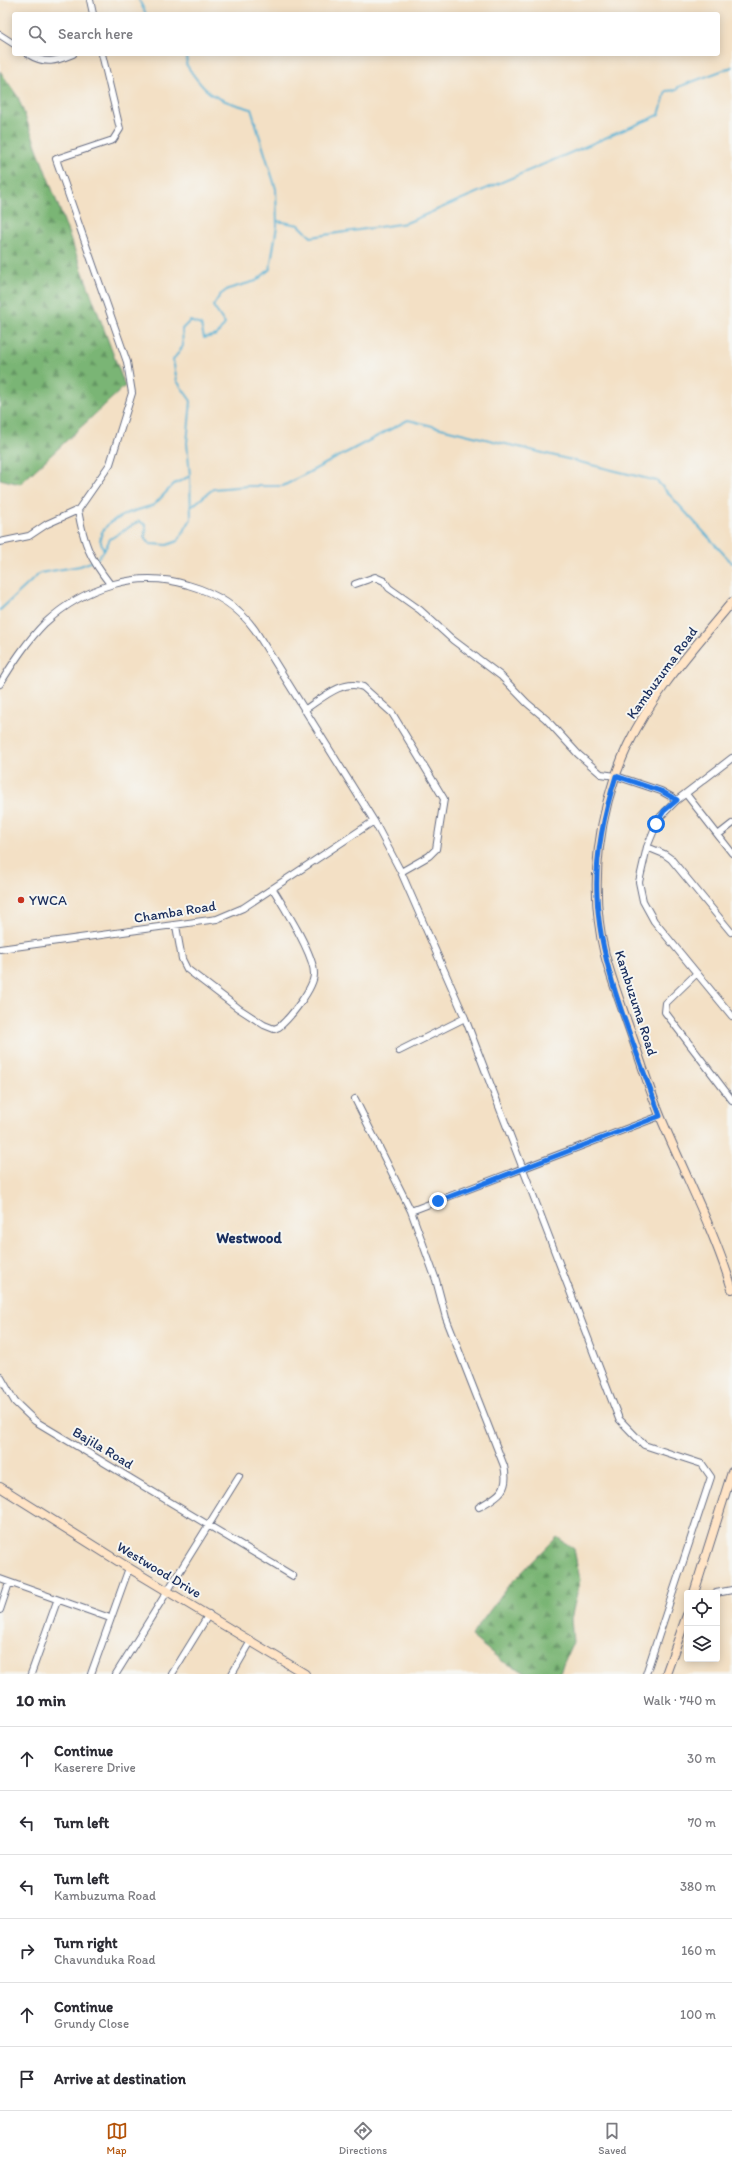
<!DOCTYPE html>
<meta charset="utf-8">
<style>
:root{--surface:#fff;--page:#f2f2f3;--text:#2b2b33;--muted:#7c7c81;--line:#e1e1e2;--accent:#b45309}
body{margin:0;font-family:Itim,sans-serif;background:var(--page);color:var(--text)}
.controls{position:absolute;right:12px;bottom:12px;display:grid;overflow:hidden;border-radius:4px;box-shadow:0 2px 10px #0003}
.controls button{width:36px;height:36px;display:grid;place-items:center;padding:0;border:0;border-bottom:1px solid var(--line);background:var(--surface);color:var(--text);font:20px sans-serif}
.stop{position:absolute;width:12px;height:12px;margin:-9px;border:3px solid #1a73e8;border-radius:50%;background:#fff}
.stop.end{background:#1a73e8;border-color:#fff;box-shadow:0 1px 4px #0008}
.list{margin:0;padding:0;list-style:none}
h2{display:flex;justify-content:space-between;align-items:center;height:52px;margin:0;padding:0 16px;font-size:17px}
h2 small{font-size:13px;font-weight:400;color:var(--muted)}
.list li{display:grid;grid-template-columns:26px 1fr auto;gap:12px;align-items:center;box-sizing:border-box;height:64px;padding:0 16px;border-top:1px solid var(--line)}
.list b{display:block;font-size:15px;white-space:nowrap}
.list p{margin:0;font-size:13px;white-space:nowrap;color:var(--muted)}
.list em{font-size:13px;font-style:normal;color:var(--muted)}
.icon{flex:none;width:22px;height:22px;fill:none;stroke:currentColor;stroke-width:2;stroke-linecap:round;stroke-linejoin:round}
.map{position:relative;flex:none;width:732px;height:1674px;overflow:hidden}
.search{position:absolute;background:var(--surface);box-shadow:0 2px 10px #0003;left:12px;right:12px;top:12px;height:44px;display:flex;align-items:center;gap:10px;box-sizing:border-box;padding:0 14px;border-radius:4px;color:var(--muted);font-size:15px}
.sheet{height:436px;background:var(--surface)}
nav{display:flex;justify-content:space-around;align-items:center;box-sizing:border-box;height:56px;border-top:1px solid var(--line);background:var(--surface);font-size:11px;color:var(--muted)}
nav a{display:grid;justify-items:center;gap:2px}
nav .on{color:var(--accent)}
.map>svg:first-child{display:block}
.forest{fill:url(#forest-firs);stroke:#4a7269}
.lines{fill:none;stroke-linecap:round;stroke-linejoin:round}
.stream{stroke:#54afd2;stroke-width:2}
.street-casing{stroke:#676d82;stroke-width:8}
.secondary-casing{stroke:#676d82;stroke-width:10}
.street{stroke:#fff;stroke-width:6}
.secondary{stroke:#ffe4c6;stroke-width:8}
.route{stroke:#1a73e8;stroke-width:5}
.poi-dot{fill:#c8321e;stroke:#f6f6f2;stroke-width:1.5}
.labels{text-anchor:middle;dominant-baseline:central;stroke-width:4;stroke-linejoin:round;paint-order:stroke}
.street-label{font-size:14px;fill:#1b2f5e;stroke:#f6f6f2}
.poi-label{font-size:14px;fill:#1b2f5e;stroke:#f6f6f2;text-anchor:start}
.neighbourhood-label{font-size:15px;font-weight:bold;fill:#1b2f5e;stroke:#f6f6f2}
</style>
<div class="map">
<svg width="732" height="1674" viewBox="0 0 732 1674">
<defs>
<pattern id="forest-firs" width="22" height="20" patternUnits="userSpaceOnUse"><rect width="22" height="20" fill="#7ab574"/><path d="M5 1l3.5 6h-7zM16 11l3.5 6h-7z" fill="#639462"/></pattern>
</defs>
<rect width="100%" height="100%" fill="#f6f6f2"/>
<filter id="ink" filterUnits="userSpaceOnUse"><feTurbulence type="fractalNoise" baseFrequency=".025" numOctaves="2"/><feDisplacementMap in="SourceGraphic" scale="8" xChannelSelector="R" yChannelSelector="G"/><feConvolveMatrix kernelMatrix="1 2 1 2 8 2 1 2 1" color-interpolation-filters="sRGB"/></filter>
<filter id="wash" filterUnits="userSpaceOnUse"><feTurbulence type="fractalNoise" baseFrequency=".012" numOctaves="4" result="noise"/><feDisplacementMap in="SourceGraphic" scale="16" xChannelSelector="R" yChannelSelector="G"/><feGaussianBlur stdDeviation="0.9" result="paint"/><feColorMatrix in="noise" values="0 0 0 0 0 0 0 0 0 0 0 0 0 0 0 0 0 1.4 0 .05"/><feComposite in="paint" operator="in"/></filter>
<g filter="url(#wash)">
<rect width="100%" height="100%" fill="#f3e0c5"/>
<path class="forest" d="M0 71 18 97 125 386 20 484 0 479Z
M557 1537 574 1549 580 1580 571 1619 573 1642 559 1674H528L502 1661 471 1636 508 1586Z"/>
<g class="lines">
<path class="stream" d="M139 0 146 14
M277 221 299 225 311 237 406 223 659 115 666 91 677 90 678 87 732 67
M191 507 213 489 248 486H283L408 420 657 481 732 563
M104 551 100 539 102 532 109 523 128 513 154 505 174 484 190 476
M0 610 40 573 80 566 96 560 104 551 110 539 139 521 146 525 145 538 150 544 167 545 178 541 191 519 190 476 187 443 191 401 177 381 173 360 183 346 182 329 190 321 201 325 204 338 217 335 225 324 213 306 220 295 228 289 256 281 270 269 277 226 276 189 251 109C214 98 207 97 186 64L188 54"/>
</g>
</g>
<g filter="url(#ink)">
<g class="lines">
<g class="street-casing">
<path id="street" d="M90 0 93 14
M0 35 14 44
M28 54C46 65 56 61 73 54
M78 510C84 544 89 557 110 584
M0 542 29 536 47 524 78 510 110 464 132 393 127 362 56 159 113 140 120 129 102 54
M355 584 375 577 384 581 389 588 420 610 453 640 501 676 527 703 546 719 578 754 601 774 616 776 661 791 677 800
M0 684C13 663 27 641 45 623 84 587 137 569 188 585 216 593 238 606 255 630L374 821 401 872 465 1018 619 1419 644 1445 702 1464 711 1477 646 1674
M304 710C320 700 343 678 363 687L392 713 444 799 436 849 429 856 401 872
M732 758 677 800 659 818 647 847 639 882 643 901 654 921 732 1016
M686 794 732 853
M718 835 732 824
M647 847 664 854 671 859 731 932
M176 926 182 959 187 969 238 1008 264 1025 274 1029 279 1027C290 1018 314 988 314 974 314 954 284 907 273 889
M0 949 217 919 243 908 374 821
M697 973 666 1003 665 1012 732 1100
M399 1051 465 1018
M355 1099 411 1211 436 1280 446 1318 504 1466C510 1491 498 1496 479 1507
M411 1211 660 1116
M0 1376 15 1402 35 1421 293 1576
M0 1579 110 1618
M716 1593 732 1590
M0 1610 9 1583
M31 1674 57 1601
M91 1674 129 1568
M116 1674 239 1476
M172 1674 209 1614
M232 1674 251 1641"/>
</g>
<g class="secondary-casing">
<path id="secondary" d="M732 602C695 647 653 692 628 745 598 809 588 886 605 955 612 981 622 1007 631 1033 641 1062 650 1091 661 1118 685 1175 714 1230 732 1289
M0 1487 129 1568 305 1674
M694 1593 732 1472
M666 1674 687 1615"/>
</g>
<use href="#street" class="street"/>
<use href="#secondary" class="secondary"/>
</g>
</g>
<g class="lines" filter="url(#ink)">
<path class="route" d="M438 1201 660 1116C636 1048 599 968 597 895 595 855 604 814 616 776L661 791 677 800 664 811 656 824"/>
</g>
<circle class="poi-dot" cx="21" cy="900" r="4"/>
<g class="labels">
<g class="street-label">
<text transform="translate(662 673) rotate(-54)">Kambuzuma Road</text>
<text transform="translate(175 912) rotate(-9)">Chamba Road</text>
<text transform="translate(636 1003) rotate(72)">Kambuzuma Road</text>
<text transform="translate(103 1448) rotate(31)">Bajila Road</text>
<text transform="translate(159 1570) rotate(31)">Westwood Drive</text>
</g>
<g class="poi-label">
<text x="29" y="900">YWCA</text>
</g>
<g class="neighbourhood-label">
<text x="249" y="1238">Westwood</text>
</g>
</g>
</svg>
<div class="controls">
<button><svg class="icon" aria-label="locate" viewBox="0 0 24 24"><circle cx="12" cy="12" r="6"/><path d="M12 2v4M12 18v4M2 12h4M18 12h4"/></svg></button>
<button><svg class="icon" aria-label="layers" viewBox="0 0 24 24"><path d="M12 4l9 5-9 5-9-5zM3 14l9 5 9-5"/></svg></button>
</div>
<div class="stop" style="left:656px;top:824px"></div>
<div class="stop end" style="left:438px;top:1201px"></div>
<div class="search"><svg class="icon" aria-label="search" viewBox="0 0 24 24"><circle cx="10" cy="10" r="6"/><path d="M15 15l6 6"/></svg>Search here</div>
</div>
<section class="sheet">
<h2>10 min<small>Walk · 740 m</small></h2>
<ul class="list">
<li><svg class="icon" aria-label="ahead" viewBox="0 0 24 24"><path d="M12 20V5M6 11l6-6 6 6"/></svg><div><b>Continue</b><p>Kaserere Drive</p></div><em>30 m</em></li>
<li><svg class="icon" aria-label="left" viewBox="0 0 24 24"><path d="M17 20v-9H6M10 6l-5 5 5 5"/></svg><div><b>Turn left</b></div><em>70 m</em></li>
<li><svg class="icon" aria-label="left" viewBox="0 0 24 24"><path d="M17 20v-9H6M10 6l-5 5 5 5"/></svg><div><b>Turn left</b><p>Kambuzuma Road</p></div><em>380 m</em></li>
<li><svg class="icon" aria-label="right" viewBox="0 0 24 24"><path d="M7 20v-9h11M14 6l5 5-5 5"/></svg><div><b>Turn right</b><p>Chavunduka Road</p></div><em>160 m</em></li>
<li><svg class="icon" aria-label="ahead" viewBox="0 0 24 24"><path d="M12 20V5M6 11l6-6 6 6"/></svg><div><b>Continue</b><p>Grundy Close</p></div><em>100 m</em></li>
<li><svg class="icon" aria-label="arrive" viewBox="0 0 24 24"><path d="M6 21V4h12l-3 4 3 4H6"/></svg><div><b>Arrive at destination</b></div></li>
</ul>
</section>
<nav>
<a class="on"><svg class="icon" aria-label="map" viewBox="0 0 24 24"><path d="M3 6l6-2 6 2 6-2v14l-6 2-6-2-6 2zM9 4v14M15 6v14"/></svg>Map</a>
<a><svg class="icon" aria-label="directions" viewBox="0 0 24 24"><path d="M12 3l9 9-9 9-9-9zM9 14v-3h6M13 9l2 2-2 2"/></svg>Directions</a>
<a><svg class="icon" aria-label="saved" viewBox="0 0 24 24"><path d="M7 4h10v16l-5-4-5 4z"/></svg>Saved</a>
</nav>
